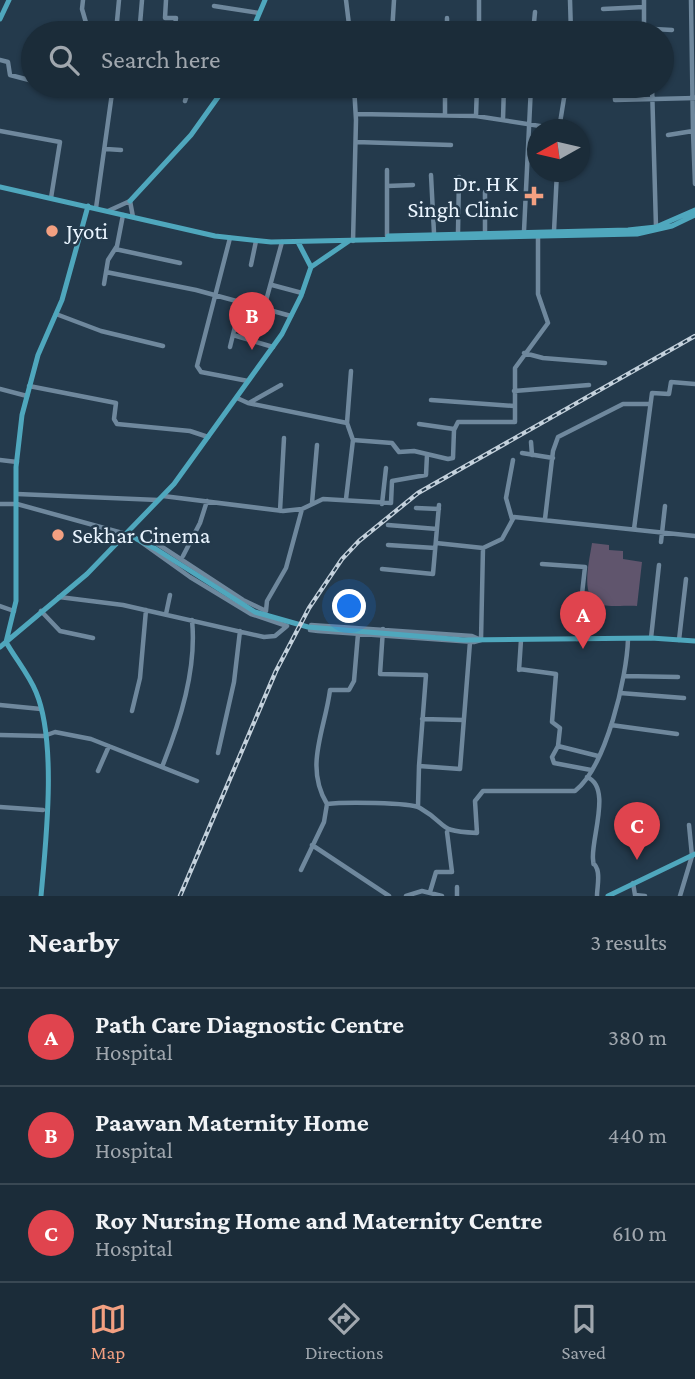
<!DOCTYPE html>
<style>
:root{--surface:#1b2c39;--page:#243441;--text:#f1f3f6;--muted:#a0a7ae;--line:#394853;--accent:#f3a081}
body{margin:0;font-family:"Crimson Pro",serif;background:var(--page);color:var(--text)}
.compass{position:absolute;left:527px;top:119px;width:63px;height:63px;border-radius:50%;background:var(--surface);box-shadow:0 2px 5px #0004;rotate:262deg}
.you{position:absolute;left:350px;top:607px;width:24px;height:24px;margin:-18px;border:5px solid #fff;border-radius:50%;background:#1a73e8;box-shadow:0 0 0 10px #1a73e833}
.badge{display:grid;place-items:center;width:46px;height:46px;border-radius:50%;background:var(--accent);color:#fff;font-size:23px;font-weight:700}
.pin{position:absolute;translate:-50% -58px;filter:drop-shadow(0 2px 4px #0008)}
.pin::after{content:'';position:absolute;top:37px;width:24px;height:21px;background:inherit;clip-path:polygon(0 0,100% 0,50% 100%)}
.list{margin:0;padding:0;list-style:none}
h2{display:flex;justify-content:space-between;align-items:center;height:91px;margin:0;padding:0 28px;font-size:30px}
h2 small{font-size:23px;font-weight:400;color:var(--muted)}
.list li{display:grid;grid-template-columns:46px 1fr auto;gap:21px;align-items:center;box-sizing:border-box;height:98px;padding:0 28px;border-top:2px solid var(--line)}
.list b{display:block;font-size:26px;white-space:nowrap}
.list p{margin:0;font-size:23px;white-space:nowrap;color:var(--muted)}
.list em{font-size:23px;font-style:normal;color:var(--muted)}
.icon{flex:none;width:38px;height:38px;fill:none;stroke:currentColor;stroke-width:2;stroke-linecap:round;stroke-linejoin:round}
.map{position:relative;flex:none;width:695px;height:896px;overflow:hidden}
.search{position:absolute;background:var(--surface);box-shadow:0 2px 5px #0004;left:21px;right:21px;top:21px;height:77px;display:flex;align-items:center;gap:18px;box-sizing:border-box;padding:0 24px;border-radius:38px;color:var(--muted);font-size:26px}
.sheet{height:385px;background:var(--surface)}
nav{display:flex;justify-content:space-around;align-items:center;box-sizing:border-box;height:98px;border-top:2px solid var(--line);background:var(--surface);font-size:19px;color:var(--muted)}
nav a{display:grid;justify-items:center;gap:4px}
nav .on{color:var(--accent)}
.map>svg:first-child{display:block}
.green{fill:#60556d}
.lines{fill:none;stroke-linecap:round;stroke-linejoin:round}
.minor{stroke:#6f889d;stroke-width:4.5}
.major{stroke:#4fa7bd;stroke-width:5}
.rail-casing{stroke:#c4d1dc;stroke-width:4.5}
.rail{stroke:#243a4c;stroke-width:2;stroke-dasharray:5;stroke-linecap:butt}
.poi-dot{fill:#f3a081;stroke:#243a4c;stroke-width:2.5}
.labels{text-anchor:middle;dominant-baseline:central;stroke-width:5;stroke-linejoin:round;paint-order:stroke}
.poi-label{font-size:23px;fill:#e9f4fe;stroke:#243a4c;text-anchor:start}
</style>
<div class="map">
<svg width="695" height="896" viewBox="0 0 695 896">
<rect width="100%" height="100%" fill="#243a4c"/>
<path class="green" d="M592 543 609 545V550L623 551V559L642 562 637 606C626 605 607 608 597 603 580 595 590 558 592 543Z"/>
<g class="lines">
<path class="minor" d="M83 0 82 9 89 33
M166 0 165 18H176L174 33
M346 0 350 33
M570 0 571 33
M214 6 259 13
M603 9 644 7
M447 18V33
M140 24 142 0
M644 29V0
M106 33 116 32 119 0
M392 33 394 0
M479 33V0
M533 33 535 12
M600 33H630
M633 33 636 28 672 30
M0 60 8 62 10 75 33 81
M58 86 76 91H112
M445 86V114
M615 86V100L695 98
M652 86 656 227
M185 101 190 86
M356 114 476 116 559 129
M476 116 477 86
M503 119 504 86
M559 129 566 86
M0 131 60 142 51 198
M693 132 695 184
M668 135 693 131 691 0
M356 142 451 145
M106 149 121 150
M431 175 434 233
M387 186 413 185
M485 192V231
M96 208 113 86
M108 211 130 201 133 217
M524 231 531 86
M554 231 557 172
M458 232 459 177
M387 236V170
M230 238 197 366 201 372 248 381
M353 241 356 120 354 86
M115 249 180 263
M251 265 256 241
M106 272 196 290 291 316
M104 284 108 260 117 246 123 215
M272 285 302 293
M264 308 282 242
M56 314 101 331 163 346
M233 335 273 347
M230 347 241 302
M524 353 543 358 605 363
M29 386 116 403 114 419 117 424 190 431 208 437
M0 389 27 396
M514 391 589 385
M237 398 248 403 347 423 353 440 346 499
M431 400 514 406
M249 403 281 385
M347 423 351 371
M419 424 454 429
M353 440 392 443 399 452 414 451 448 459 453 458 454 430 458 422H515V368L548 323 538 294V235
M531 442 532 455
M522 453 553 458
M0 460 17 462
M17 494 158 500
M163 496 283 511 302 509 323 499 391 503 392 481 426 475 427 455
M312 503 317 445
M0 504H17L126 534
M382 504 386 468
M416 508 439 509
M280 511 284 438
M512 519 506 498 513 460
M545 519 553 451 558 437 623 404H650
M388 525 437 529
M634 529 652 393 669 394 671 382 695 384
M145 542 156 543 243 600 266 611 267 601 286 568 302 509
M661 542 665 506
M436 543 483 548
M388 545 435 548
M183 556 200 523 207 501
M542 564 585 567 577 639
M382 569 433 574 439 505
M59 597 123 605 264 637 275 636 287 626 251 614 190 577 141 542
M0 606 14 611
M41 611 60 631 93 638
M166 614 170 595
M311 625 472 636 481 640 474 642 318 631 310 630Z
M383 629 380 674 426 675 419 766 460 769 470 642
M651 638 659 565
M481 640 483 548 502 539 514 517 695 536
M679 640 686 579
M519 669 556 674 552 722 560 728 558 746 598 756
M519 670 521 640
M624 676 678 677
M620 693 684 698
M0 705 41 709
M132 711 140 678 146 610
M422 719 463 720
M611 725 677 734
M0 735 44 736 55 732 91 739 197 781
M558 746 552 757 554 763 591 770
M218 753 234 682 240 631
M162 767C180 722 197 669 192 620
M98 771 109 746
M587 777C612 787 591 838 593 859 594 870 593 859 597 869 600 876 597 888 597 896
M327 804C342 802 410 802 420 808 451 826 435 831 477 833L475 801 483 791H575C606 767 627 677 628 639
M418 806 419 766
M0 807 43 810
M312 845 389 896
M301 870 324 822 327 804C304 766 325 730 330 690H349L354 681 358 634
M633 883 635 895 645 896
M430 892 436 872H452L447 832
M406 896 422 891 442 896
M457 896V887
M680 896 692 856 689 825"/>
<path class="major" d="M0 19 9 0
M251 33 265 0
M0 187 215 236 271 242 637 234 672 226 695 215
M130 201 191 135 226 86
M388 236 628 230 656 227 695 210
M311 267 349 241
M127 534 156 549 255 612 308 627 464 640 651 638 695 641
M0 647 87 574 174 484 282 334 301 296 311 267 298 242
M41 896C46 841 57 742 36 692 29 675 15 658 6 642L16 601V467L22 415 38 355 62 300 88 206
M608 896 695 854"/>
<g class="rail-casing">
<path id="rail" d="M180 896 276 671 309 608 342 559 359 541 418 493 695 336"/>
</g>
<use href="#rail" class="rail"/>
</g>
<g class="poi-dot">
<path d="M530.5 185.5h7v7h7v7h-7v7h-7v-7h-7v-7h7z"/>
<circle cx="52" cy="231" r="7"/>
<circle cx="58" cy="535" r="7"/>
</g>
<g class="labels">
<g class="poi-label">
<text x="518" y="183" text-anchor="end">Dr. H K<tspan x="518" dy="26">Singh Clinic</tspan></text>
<text x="66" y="231">Jyoti</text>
<text x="72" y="535">Sekhar Cinema</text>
</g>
</g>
</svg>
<svg class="compass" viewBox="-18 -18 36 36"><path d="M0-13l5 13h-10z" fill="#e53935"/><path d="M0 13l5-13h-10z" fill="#a0a7ae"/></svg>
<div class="you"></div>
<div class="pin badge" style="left:583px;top:649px;background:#e0444e">A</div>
<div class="pin badge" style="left:252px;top:350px;background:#e0444e">B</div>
<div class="pin badge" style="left:637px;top:860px;background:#e0444e">C</div>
<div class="search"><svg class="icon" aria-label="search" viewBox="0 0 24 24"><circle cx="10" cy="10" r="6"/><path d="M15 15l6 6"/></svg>Search here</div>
</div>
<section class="sheet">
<h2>Nearby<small>3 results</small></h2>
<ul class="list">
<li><span class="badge" style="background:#e0444e">A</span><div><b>Path Care Diagnostic Centre</b><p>Hospital</p></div><em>380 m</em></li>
<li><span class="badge" style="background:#e0444e">B</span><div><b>Paawan Maternity Home</b><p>Hospital</p></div><em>440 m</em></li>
<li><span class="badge" style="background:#e0444e">C</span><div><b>Roy Nursing Home and Maternity Centre</b><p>Hospital</p></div><em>610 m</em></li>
</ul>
</section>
<nav>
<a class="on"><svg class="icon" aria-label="map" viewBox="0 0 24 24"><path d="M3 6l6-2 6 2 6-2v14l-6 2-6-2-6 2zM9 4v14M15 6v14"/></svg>Map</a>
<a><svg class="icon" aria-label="directions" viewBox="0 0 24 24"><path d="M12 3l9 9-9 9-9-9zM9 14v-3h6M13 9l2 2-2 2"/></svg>Directions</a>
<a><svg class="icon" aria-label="saved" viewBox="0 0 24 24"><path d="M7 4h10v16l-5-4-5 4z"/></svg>Saved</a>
</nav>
